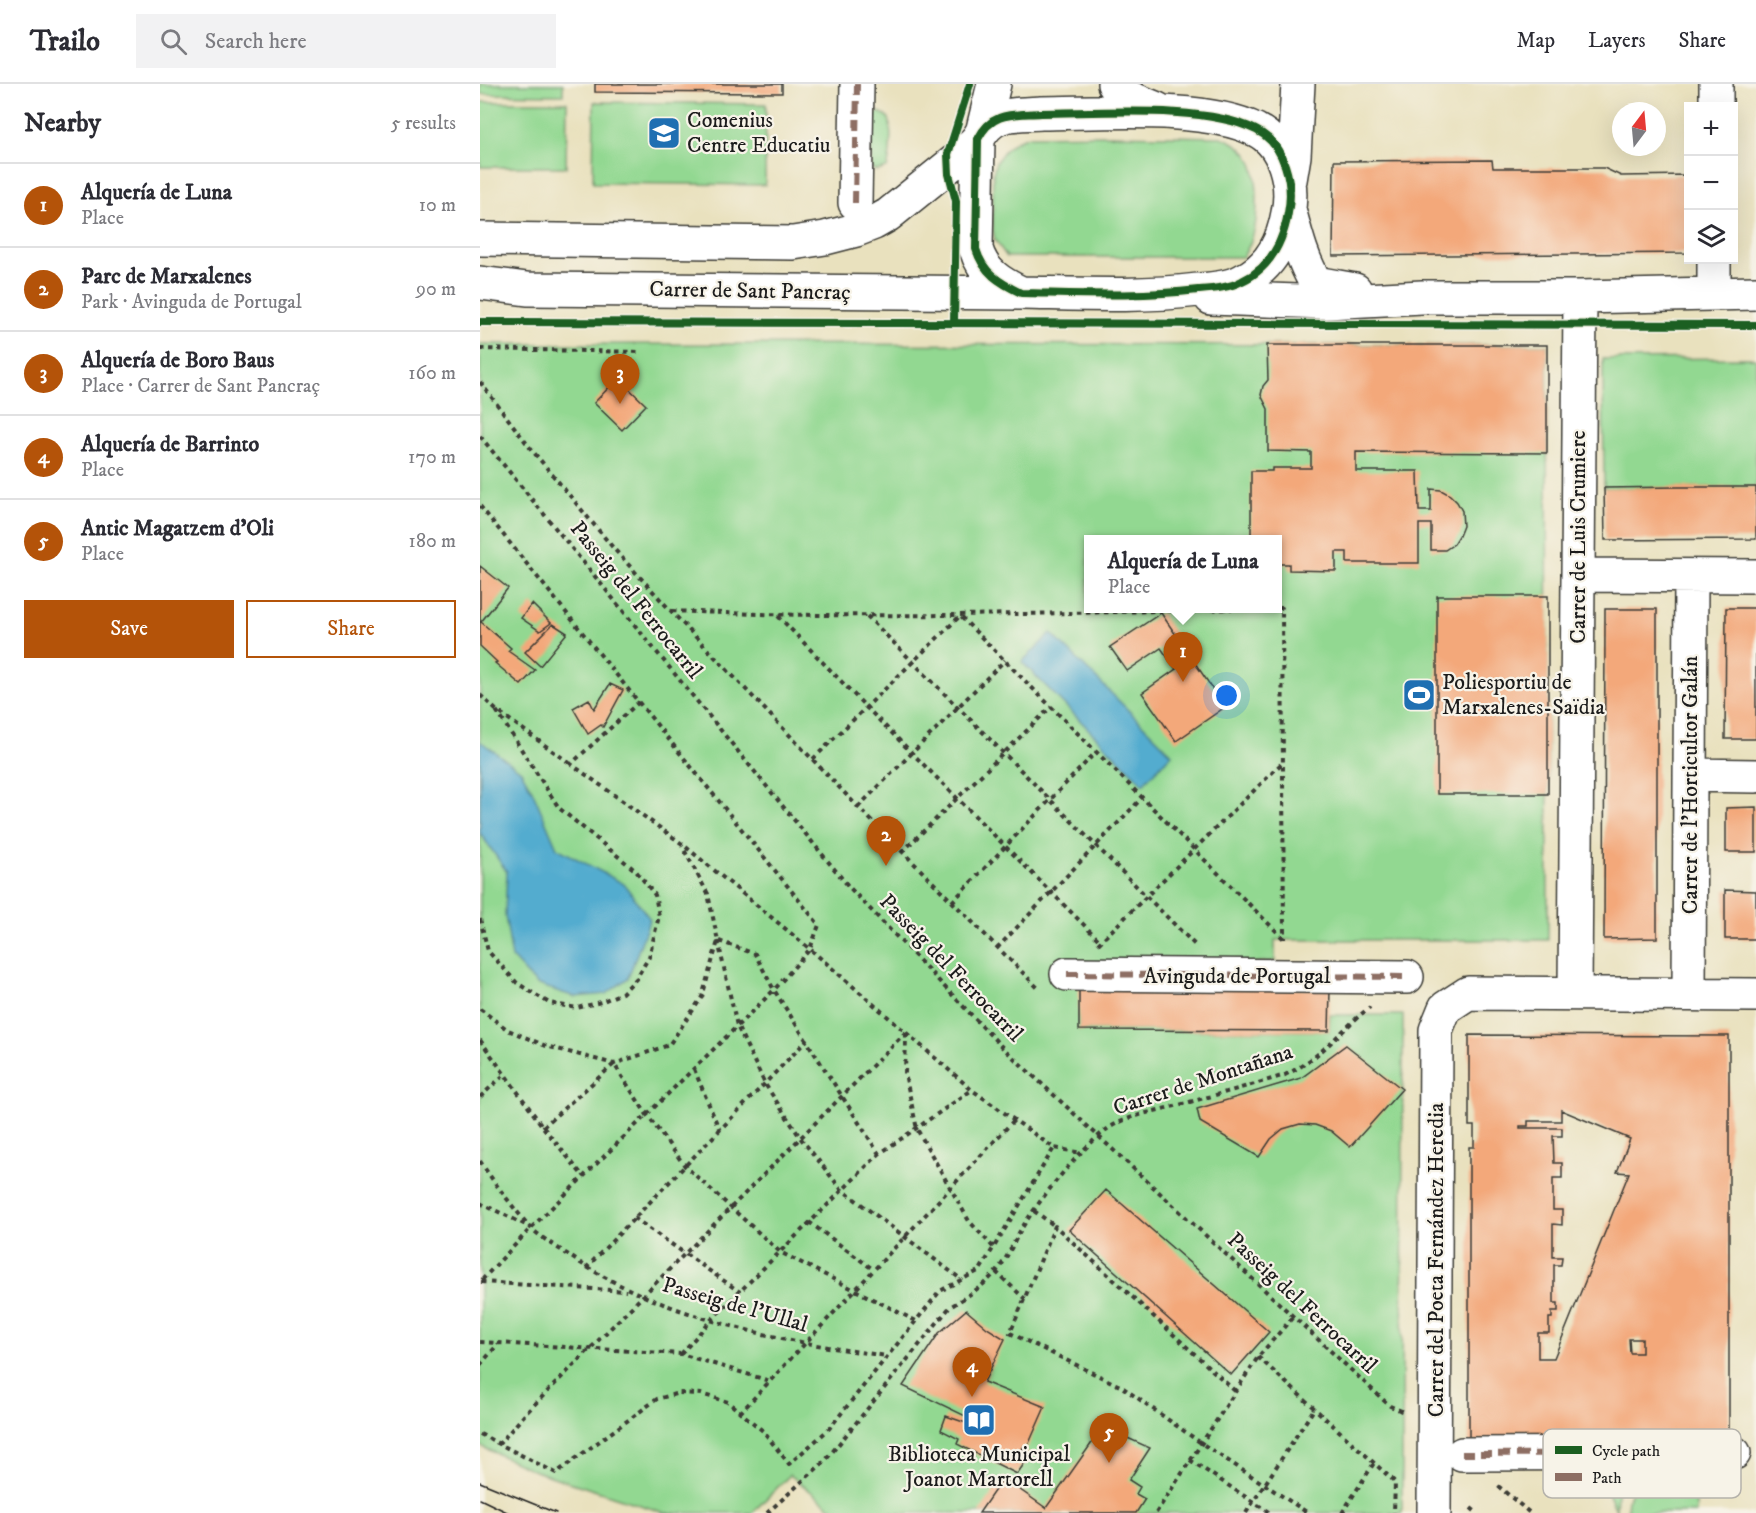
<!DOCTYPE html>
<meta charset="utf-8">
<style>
:root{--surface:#fff;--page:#f2f2f3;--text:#2b2b33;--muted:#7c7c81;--line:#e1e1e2;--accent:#b45309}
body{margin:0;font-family:"IM FELL DW Pica",serif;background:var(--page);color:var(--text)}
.controls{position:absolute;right:18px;top:18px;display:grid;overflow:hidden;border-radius:0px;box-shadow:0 6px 24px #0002}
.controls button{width:54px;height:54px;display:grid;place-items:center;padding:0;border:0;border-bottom:2px solid var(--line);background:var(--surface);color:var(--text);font:30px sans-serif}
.compass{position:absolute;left:1132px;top:18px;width:54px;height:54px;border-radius:50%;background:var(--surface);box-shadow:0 6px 24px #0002;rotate:16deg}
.you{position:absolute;left:747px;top:612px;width:21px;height:21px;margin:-15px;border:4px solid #fff;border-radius:50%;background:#1a73e8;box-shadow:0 0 0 9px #1a73e833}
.badge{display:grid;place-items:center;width:39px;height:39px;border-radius:50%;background:var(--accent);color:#fff;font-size:20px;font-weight:700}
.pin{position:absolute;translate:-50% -50px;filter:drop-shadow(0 2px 3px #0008)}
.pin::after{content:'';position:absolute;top:32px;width:21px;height:18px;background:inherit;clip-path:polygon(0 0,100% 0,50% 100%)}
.popup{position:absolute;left:604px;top:451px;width:198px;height:78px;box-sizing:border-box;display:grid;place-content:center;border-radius:0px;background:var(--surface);filter:drop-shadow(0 2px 4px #0005);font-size:20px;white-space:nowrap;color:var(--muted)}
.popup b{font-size:22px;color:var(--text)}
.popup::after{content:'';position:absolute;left:50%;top:100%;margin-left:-12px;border:12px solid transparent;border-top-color:var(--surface)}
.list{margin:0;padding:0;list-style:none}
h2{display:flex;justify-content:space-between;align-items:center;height:78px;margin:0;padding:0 24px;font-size:26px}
h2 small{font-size:20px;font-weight:400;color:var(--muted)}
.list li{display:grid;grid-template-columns:39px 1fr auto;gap:18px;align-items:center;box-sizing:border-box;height:84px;padding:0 24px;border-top:2px solid var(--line)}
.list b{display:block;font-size:22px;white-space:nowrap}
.list p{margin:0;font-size:20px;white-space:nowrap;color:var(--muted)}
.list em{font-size:20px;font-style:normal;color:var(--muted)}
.actions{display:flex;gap:12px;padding:18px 24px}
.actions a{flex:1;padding:14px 0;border:2px solid var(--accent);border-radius:0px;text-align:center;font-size:21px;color:var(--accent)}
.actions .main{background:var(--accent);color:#fff}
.icon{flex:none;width:33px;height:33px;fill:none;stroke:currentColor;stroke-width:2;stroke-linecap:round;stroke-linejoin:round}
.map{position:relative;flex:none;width:1276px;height:1429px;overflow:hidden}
header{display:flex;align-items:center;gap:36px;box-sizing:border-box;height:84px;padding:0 30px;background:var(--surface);border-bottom:2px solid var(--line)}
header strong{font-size:28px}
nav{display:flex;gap:33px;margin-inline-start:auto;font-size:21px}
.search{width:420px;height:54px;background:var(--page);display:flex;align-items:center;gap:15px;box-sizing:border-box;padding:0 21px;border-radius:0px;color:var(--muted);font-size:22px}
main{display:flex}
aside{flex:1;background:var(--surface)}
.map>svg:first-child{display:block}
.green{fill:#92d891;stroke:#577a56;stroke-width:1.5;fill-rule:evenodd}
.water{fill:#52accf;stroke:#376476;stroke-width:1.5}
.building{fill:#f3a87a;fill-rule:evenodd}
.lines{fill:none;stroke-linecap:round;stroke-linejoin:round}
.minor-casing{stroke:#3b3a34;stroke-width:36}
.path{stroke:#3b3a34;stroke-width:4;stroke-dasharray:4.5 4.5;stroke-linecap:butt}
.minor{stroke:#fff;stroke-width:33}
.tram{stroke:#1c1c1c;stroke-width:1.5}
.quiet{stroke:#8d6e63;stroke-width:6;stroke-dasharray:12 6;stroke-linecap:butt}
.cycleway-casing{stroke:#f7f3e8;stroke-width:11}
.cycleway{stroke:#1b5e20;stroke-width:8}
.labels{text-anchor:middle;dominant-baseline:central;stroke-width:4.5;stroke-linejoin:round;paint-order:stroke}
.poi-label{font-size:22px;fill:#1c1c1c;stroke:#f7f3e8;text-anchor:start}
.street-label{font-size:22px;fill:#1c1c1c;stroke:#f7f3e8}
.key{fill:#f7f3e8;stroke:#b5b2ab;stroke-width:1.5}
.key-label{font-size:16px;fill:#1c1c1c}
</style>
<header>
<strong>Trailo</strong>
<div class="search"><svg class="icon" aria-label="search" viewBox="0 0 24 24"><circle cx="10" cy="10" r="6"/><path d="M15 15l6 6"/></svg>Search here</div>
<nav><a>Map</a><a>Layers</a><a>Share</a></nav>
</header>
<main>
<aside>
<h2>Nearby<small>5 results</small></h2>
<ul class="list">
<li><span class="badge">1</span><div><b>Alquería de Luna</b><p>Place</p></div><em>10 m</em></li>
<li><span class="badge">2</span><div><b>Parc de Marxalenes</b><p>Park · Avinguda de Portugal</p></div><em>90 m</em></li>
<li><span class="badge">3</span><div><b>Alquería de Boro Baus</b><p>Place · Carrer de Sant Pancraç</p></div><em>160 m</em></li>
<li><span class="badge">4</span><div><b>Alquería de Barrinto</b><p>Place</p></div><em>170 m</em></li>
<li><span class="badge">5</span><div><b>Antic Magatzem d'Oli</b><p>Place</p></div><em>180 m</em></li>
</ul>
<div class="actions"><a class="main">Save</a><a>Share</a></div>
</aside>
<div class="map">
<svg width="1276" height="1429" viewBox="0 0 1276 1429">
<rect width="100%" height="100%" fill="#f7f3e8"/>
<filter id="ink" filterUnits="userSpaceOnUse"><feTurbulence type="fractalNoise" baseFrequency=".0167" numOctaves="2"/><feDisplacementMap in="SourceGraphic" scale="12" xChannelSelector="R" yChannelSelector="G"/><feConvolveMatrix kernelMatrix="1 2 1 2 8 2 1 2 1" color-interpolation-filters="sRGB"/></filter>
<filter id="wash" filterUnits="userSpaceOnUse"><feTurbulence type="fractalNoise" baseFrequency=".008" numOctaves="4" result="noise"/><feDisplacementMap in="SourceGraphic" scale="24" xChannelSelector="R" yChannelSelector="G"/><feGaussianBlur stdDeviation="1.35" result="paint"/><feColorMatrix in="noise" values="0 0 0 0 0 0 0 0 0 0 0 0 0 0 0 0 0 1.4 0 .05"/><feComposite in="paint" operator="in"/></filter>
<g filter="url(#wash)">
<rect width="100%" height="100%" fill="#e9e1be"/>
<path class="green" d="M0 0H83V11L0 10Z
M0 18H87L86 83H0Z
M114 18 286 20 285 101 113 99Z
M399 28C403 30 405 30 408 33 413 40 410 77 407 84L397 87 391 85 392 31Z
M629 51 741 53C772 64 777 84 777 115 777 138 775 153 763 173H527L515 156 513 146V89L516 78 524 67 536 57 549 52Z
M0 260 1067 261 1068 856H795V877L600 894 599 946 849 947 850 931H923L922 1429H358L310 1391 272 1429H185L55 1387 0 1362ZM608 456H798V524H608Z
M1276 274V403L1124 404 1123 275Z
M1181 1388C1204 1392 1218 1405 1216 1429H1148C1144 1406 1160 1393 1181 1388Z
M1145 1392 1137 1410 1136 1426 1129 1411 1113 1395 1126 1398Z"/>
<path class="water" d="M571 549 692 670 663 700 542 578Z
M0 657 41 687 52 706 77 764 144 800 170 835 148 894 126 910 95 913 56 900 32 874 25 831 27 788 0 749Z"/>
<g id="blocks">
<path class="building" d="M115 0H302V9L115 8Z
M1012 76 1013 84H1124L1141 92 1208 91V169L853 172 854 77Z
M787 261H1067V369L876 368V387H938L939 427H951V405L961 406 970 411 977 418 982 427 983 442 979 452 974 460 965 466H951V440H939V479H867V468H856V487L809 486V480H798V456H771V387H792V384H831V368L788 367V325L781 311 783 302 788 296Z
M138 294 166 321 142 346 114 319Z
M1198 403H1276V455L1125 456 1124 404Z
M0 482 28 504 1 538 31 564 28 567 55 586 41 601 15 579 17 578 0 562Z
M957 512H1068V710H957Z
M52 520 71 539 60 547 41 534Z
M1246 524H1276V655H1245Z
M1125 525H1177V854L1124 855Z
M681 529 745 623 696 657 662 609 696 585 681 564 647 587 630 563Z
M73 540 87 549 60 582 45 568Z
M130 600 143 606 123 643 121 641 108 650 93 624 109 615 114 625Z
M1276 723V768H1246V724Z
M1245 806 1276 807V855H1245Z
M599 903 850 905 849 947 599 946Z
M989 951 1249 952V1359L1097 1360V1349H1075V1360L989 1359V1063H994V1042H989ZM1081 1026 1150 1055 1137 1088 1149 1089 1074 1274H1058V1249H1069V1234H1072V1227H1078V1219H1074V1181H1081L1082 1173H1073V1140L1082 1141V1126H1073V1094H1082V1079H1074L1073 1052H1082V1044H1040V1042H1048V1037H1081ZM1149 1255H1162V1269H1150Z
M866 961 922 1005 870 1063 851 1047 835 1041 820 1040 803 1045 791 1055 779 1073 720 1038 717 1025 821 994Z
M626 1106 789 1248 751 1291 589 1146Z
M486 1226 507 1244 525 1255 504 1298 565 1323 547 1364 544 1362 542 1365 551 1370 537 1390 477 1360 479 1355 461 1346 466 1332 492 1341 494 1336 423 1302 459 1249Z
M623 1343 670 1364 649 1396 660 1403 656 1410 665 1415 656 1429H499L523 1394 566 1424Z"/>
</g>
</g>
<g filter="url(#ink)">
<use href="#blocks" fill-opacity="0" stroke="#3b3a34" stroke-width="1.5"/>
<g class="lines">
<g class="minor-casing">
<path id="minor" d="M634 0 643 11 677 25
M1236 22V0
M561 29C619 29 726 20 776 46 805 60 814 100 808 129 803 158 790 184 762 197 749 204 732 205 718 206 659 213 600 210 541 209 520 199 503 189 496 165L498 55C512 27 533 31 561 29Z
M503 45 514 0
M810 96 814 72 818 0
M375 119 377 0
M809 125C816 151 822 176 836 199L875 206
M0 155 313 159 345 154 376 146 394 139 408 131 480 73 498 55
M0 199 47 205 541 209
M1234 209V176
M731 214 846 218 942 213H1100L1276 209
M1098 491 1276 492
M1210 691 1276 692
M587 890 927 893
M1095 909 1100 213
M1209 909 1211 492
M982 1370 1254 1369
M954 1429 956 946 965 924 988 909 1276 911"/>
</g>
<path class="path" d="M0 265 161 268
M0 298 51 365 135 466 191 527 378 723 560 906
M0 352 369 803 522 963 910 1322 924 1328
M0 422 339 841 330 865 294 906 51 1144 0 1198
M798 524H802L804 855
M192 527C391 536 591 529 791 524
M298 532 386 623 622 859
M387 532 715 861
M0 611 16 626 91 680
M159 618 91 680 201 759 330 865 492 1006 574 1064 602 1069
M333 675 480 532 804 855
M378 723 525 576
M422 768 571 623
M472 818 616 668
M0 835 8 867 37 899 69 919 97 924 121 918 142 909 156 895 169 873 179 832 175 811 156 787 79 724 16 626
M238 857 257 942 285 1000 322 1056 361 1105 482 1196
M239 857 275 870 294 906 399 1070
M618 860 803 678
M517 864 662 714
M0 925 28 946 66 962 134 980 189 961 222 913 238 857 228 810 202 762
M426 949 425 990 437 1045 489 1137 514 1164
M0 956 63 1043 103 1092
M214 985 240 1047
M0 1013 25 990
M63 1043 134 980 167 1031 205 1082 300 1168 436 1237
M0 1077C12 1096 35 1126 50 1143 60 1153 75 1162 87 1170 178 1233 299 1257 407 1272
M0 1119 48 1142
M554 1127 575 1142
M154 1134 260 1208
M329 1138 394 1186
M106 1184 327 956
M516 1188 545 1215
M1 1198 146 1207
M0 1258 201 1270 290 1297
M201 1270 231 1236 399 1070 492 1006
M778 1273 915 1398 914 1429
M0 1281 19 1259
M755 1307 575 1142 530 1249 642 1303 721 1359 828 1429
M260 1329 535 1035
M0 1350 76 1389 177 1315 199 1309 221 1310 248 1318 283 1347 309 1380 348 1346 460 1207 500 1186 574 1064
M18 1361 47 1328 426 948
M710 1376 790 1429
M1018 1402 1050 1429
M991 1424 997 1429
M287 1429 345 1377 470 1223C486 1213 501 1204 514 1190 526 1177 532 1162 540 1147 559 1116 597 1068 626 1046 643 1033 675 1027 695 1022 732 1012 769 1002 805 991 844 972 858 948 890 923
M676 1429 778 1273 813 1233
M766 1429 834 1325
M862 1429 894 1379"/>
<use href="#minor" class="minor"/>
<path class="tram" d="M0 1398 76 1429
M0 1415 29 1429"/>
<path class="quiet" d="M375 119 377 0
M587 890 927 893
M982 1370 1254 1369"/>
<g class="cycleway-casing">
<path id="cycleway" d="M561 29C619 29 726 20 776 46 805 60 814 100 808 129 803 158 790 184 762 197 749 204 732 205 718 206 659 213 600 210 541 209 520 199 503 189 496 165L498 55C512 27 533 31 561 29Z
M0 238 1276 241
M474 239 476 117 469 90 468 70 490 0"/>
</g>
<use href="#cycleway" class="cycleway"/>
</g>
</g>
<defs>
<g id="school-square" transform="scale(1.725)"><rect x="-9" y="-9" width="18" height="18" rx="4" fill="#1f6fb2" stroke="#f7f3e8"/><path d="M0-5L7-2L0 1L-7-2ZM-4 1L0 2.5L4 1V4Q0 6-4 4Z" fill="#fff"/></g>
<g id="stadium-square" transform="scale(1.725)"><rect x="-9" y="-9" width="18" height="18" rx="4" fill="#1f6fb2" stroke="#f7f3e8"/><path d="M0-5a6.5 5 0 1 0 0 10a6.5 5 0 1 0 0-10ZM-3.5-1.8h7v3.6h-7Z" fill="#fff"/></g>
<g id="library-square" transform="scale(1.725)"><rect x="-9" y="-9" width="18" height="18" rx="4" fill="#1f6fb2" stroke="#f7f3e8"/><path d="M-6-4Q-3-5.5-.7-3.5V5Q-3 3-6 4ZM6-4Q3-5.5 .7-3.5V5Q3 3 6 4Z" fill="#fff"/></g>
</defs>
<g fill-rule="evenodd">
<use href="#school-square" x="184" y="49"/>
<use href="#stadium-square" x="939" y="611"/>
<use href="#library-square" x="499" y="1336"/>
</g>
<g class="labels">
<g class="poi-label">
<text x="207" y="36">Comenius<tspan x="207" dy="25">Centre Educatiu</tspan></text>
<text x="962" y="598">Poliesportiu de<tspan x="962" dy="25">Marxalenes-Saïdia</tspan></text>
<text x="499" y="1370" text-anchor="middle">Biblioteca Municipal<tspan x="499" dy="25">Joanot Martorell</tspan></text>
</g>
<g class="street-label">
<text transform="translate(270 207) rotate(1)">Carrer de Sant Pancraç</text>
<text transform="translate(1098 453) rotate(-90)">Carrer de Luis Crumiere</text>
<text transform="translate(156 516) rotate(51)">Passeig del Ferrocarril</text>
<text transform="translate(1210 701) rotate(-90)">Carrer de l'Horticultor Galán</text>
<text transform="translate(471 884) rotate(46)">Passeig del Ferrocarril</text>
<text x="757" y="892">Avinguda de Portugal</text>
<text transform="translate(723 996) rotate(-18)">Carrer de Montañana</text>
<text transform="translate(956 1176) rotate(-90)">Carrer del Poeta Fernández Heredia</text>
<text transform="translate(822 1219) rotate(43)">Passeig del Ferrocarril</text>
<text transform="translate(255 1221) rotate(16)">Passeig de l'Ullal</text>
</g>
</g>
<rect x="1063" y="1345" width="198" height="69" rx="9" class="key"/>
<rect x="1075" y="1362" width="27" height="8" fill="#1b5e20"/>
<rect x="1075" y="1389" width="27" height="8" fill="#8d6e63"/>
<g class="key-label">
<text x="1112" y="1372">Cycle path</text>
<text x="1112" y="1399">Path</text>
</g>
</svg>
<div class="controls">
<button>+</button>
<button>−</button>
<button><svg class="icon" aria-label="layers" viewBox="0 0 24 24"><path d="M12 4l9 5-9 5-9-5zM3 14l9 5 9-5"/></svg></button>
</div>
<svg class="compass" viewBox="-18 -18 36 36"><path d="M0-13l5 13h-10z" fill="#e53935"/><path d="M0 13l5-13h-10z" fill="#7c7c81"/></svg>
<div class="you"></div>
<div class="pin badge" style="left:703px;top:598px">1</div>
<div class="popup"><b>Alquería de Luna</b>Place</div>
<div class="pin badge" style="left:406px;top:782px">2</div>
<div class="pin badge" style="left:140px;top:320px">3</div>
<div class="pin badge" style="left:492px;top:1313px">4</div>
<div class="pin badge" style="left:629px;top:1379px">5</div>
</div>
</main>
